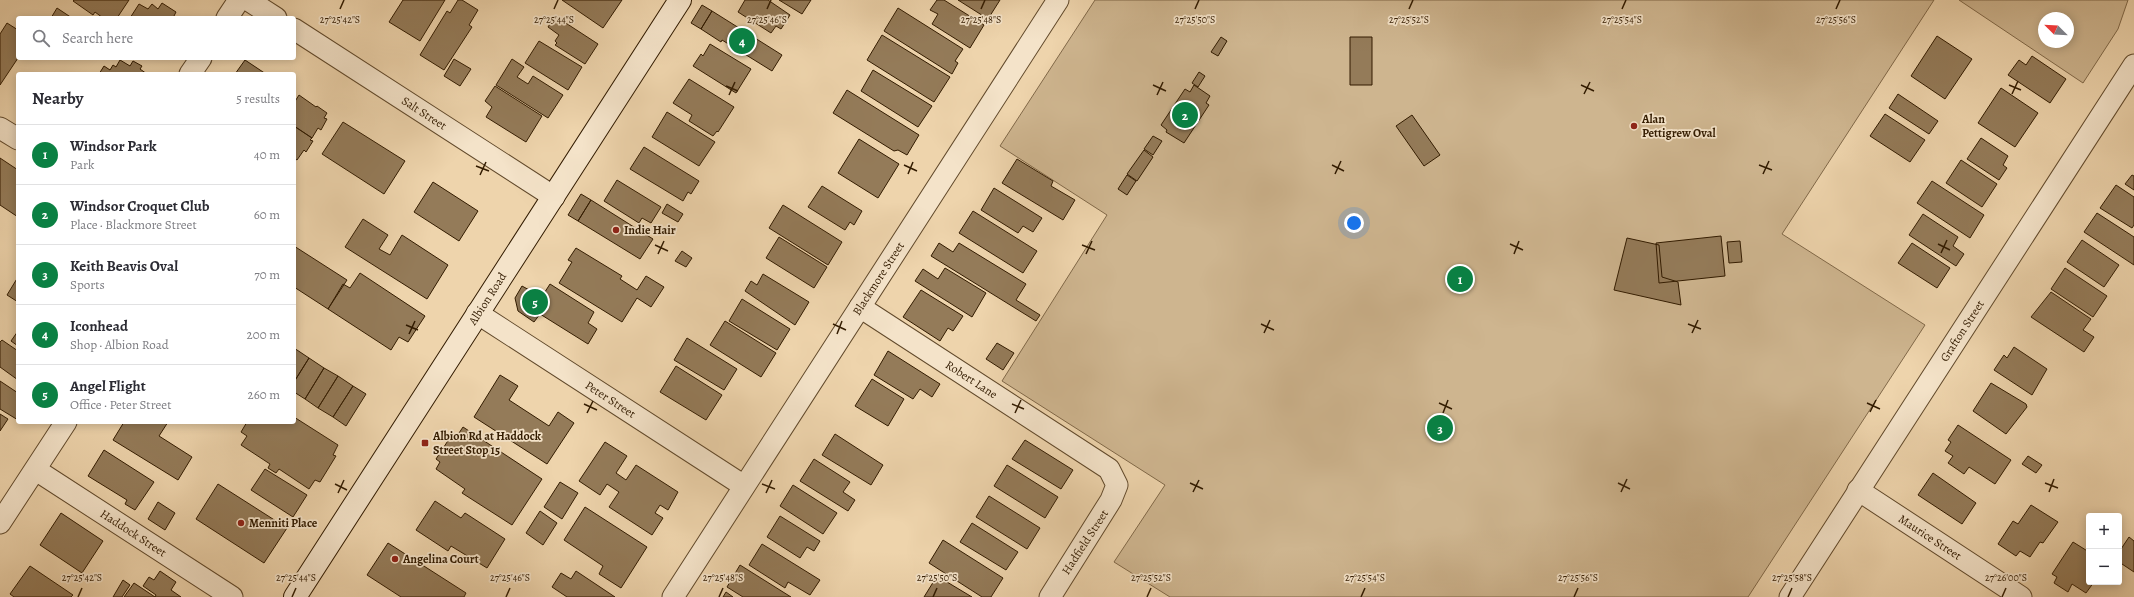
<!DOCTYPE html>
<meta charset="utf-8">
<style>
:root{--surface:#fff;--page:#f2f2f3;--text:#2b2b33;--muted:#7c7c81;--line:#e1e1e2;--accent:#0b8043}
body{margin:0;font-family:Alegreya,serif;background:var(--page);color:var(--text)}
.controls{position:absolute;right:12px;bottom:12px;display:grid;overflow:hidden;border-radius:4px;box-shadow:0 2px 10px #0003}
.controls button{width:36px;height:36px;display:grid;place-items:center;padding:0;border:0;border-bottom:1px solid var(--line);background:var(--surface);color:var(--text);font:20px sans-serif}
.compass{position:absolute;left:2038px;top:12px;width:36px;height:36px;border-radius:50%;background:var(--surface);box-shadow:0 2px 10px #0003;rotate:294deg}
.you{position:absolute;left:1354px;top:223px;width:14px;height:14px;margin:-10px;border:3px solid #fff;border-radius:50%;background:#1a73e8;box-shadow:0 0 0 6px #1a73e833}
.badge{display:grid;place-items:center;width:26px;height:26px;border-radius:50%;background:var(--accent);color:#fff;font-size:13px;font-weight:700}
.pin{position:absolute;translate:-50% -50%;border:2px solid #fff;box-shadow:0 1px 4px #0006}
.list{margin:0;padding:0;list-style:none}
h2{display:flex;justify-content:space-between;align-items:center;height:52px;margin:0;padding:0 16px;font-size:17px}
h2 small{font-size:13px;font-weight:400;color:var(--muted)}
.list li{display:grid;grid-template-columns:26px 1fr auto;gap:12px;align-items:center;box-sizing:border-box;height:60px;padding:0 16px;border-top:1px solid var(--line)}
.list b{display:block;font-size:15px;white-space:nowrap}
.list p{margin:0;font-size:13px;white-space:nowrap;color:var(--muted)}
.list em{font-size:13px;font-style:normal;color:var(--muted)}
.icon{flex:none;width:22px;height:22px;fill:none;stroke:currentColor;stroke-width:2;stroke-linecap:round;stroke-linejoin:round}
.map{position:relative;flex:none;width:2134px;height:597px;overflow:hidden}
.search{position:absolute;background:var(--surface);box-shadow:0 2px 10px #0003;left:16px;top:16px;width:280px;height:44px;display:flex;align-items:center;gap:10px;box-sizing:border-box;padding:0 14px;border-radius:4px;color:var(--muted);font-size:15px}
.panel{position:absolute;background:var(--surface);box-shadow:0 2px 10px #0003;left:16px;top:72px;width:280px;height:352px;border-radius:4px}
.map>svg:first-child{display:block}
.green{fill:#ceb58f;stroke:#806848;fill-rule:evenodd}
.building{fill:#947b59;stroke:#321b00}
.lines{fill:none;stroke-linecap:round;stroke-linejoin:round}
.minor-casing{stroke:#61492b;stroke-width:23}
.secondary-casing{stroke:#321b00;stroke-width:24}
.minor{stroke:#f4e3c9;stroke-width:21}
.secondary{stroke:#f4e3c9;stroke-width:22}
.ticks{fill:none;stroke:#321b00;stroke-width:1.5}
.poi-dot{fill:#8f2418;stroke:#f4e3c9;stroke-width:1.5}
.labels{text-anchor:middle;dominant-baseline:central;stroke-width:3.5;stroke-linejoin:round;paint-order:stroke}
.street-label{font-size:12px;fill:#321b00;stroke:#f4e3c9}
.poi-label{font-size:12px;font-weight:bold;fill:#321b00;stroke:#f4e3c9;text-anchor:start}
.ticks-label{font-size:10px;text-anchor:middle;fill:#321b00;stroke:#f4e3c9;stroke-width:3.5;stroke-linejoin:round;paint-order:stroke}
</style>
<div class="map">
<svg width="2134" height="597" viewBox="0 0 2134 597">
<rect width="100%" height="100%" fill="#eed4ac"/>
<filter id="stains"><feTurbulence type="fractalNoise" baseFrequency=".005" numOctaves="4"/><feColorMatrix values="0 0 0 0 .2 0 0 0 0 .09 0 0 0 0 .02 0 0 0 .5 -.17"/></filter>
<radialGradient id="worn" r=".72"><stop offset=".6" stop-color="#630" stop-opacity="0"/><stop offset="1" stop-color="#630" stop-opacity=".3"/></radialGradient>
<path class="green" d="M1095 0H1934L1782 234 1925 325 1748 597H1170L1114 562 1165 485 1002 381 1107 215 1000 146Z
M1959 0H2128L2118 29 2083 83ZM2044 18H2068V42H2044Z"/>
<path class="building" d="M74 0H129L117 18H103L95 12 93 15 73 1Z
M403 0H445L420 41 389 22Z
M458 0H462L478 10 469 25 472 27 444 70 420 55 447 11 450 13Z
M562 0H622L603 28Z
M745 0H768L790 15 781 29 776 26 771 33 738 12Z
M779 0H811L802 14Z
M937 0H944L984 25 970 48 932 24 938 14 930 10Z
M958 0H1000L988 19Z
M162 3 176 12 173 18H130L139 4 148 9 152 4 158 9Z
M702 5 712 11 701 29 691 23Z
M57 8 72 18H51Z
M898 8 963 49 955 61 958 63 952 74 884 31Z
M712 11 782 55 772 71 722 40 721 42 701 29Z
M555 16 598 44 585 64 555 45 557 43 555 41 559 35 548 27Z
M7 23 18 30V58L0 85V34Z
M882 35 950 77 934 102 867 60Z
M1937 36 1972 59 1945 99 1911 76Z
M1221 37 1227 41 1218 56 1211 52Z
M1350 37H1372V85H1350Z
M539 41 582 67 568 90 525 63Z
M710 44 751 69 736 93 693 66 701 54 703 56Z
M2032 56 2066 79 2050 103 2008 75 2019 60 2026 65Z
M454 59 471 69 460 86 444 76Z
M512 59 524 67 517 77 528 84 533 76 563 95 548 118 496 85Z
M120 60 130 66 133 61 142 66 140 69 147 74H99L104 66 110 70 113 65 116 67Z
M245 60 266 74H235Z
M873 70 932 106 918 127 861 91Z
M1199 72 1205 76 1198 87 1192 83Z
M689 79 734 107 718 132 717 131 713 136 689 121 692 115 673 103Z
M1194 85 1210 96 1206 103 1209 105 1184 143 1166 132 1167 130 1161 125 1185 89 1190 92Z
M495 86 542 116 526 142 486 117 492 107 485 101Z
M2001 88 2038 113 2015 147 1978 123Z
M847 90 919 135 907 155 898 150 894 151 833 113Z
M1898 94 1938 121 1929 134 1889 108Z
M299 95 316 107 317 106 327 113 324 118 327 119 321 130 318 128 312 138 294 126V103Z
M667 112 715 142 699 166 652 137Z
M1885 114 1925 140 1910 162 1870 136Z
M1412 115 1440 155 1424 166 1396 126Z
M343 122 405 161 384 194 322 154Z
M294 126 312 138 310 140 313 141 306 152 304 150 297 160 294 158Z
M1153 136 1162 141 1153 155 1144 149Z
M1981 138 2008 156 2003 165 2007 168 1999 180 1967 159Z
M859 139 899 164 878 198 838 173Z
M644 147 699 181 691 194 688 192 683 201 630 169Z
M1144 150 1153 157 1137 181 1127 174Z
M0 158 18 170V217L0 205Z
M1017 159 1053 181 1051 186 1075 200 1063 220 1002 183Z
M1961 160 1997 184 1982 207 1946 183Z
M1127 175 1136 181 1127 195 1118 189Z
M2132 175 2134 176V190L2125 184Z
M617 180 661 207 651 223 642 218 639 223 604 201Z
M1932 181 1984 215 1970 238 1917 203Z
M433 182 478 211 459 241 414 212Z
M2116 185 2134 197V225L2132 228 2100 208Z
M822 186 862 211 854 225 850 222 845 230 808 207Z
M994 188 1042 218 1033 232 1023 226 1018 233 981 210Z
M581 194 591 200 578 221 568 215Z
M591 200 653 239 640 259 578 221Z
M667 204 683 214 678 222 662 213Z
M783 205 842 242 828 265 769 228Z
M973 211 1037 251 1023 273 959 233Z
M2097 213 2134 237V265L2084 232Z
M1923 214 1958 237 1953 246 1964 254 1956 266 1909 235Z
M363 219 388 235 379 249 390 255 402 235 448 265 427 299 345 247Z
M1721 236 1725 276 1659 283 1656 243Z
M779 237 827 267 814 288 766 258Z
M1627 238 1659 245 1662 277 1678 282 1681 305 1614 290Z
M2082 240 2119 265 2104 287 2067 262Z
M1740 241 1742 262 1729 263 1727 242Z
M939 243 953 252 959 243 1026 284 1016 300 1040 315 1036 321 931 256Z
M1912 243 1950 268 1937 288 1898 263Z
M294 246 347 280 328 309 294 287Z
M576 248 622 276 620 279 637 290 646 276 664 287 651 307 637 298 622 322 559 283 572 262 568 260Z
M682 251 692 258 686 267 675 261Z
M945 268 986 293 972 317 915 281 923 269 938 279Z
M2065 268 2107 296 2093 317 2051 289Z
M360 273 425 316 408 342 399 337 391 350 328 309 343 284 350 288Z
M763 274 809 302 795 325 745 291 751 281 757 285Z
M18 277V302L7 295Z
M550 284 594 312 588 323 597 329 588 344 540 314 547 301 541 298Z
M522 286 531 291 523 303 540 314 534 322 518 311 515 298Z
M921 290 963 316 953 331 948 328 940 341 903 317Z
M531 291 547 301 540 314 523 303Z
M2051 292 2091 319 2083 330 2094 337 2084 352 2031 317Z
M742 299 790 329 777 350 729 321Z
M725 321 776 353 761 377 710 345Z
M18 331V346L11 341Z
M687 338 737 369 724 390 674 360Z
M2 340 18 351V380L0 367V342Z
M997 343 1014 353 1003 370 986 359Z
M2014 347 2047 369 2032 395 1994 370 2004 355 2007 358Z
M294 348 309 358 294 382Z
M888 351 940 384 932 397 920 389 913 399 874 375Z
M309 358 324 368 305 399 294 392V382Z
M676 366 722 395 706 420 660 392Z
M324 368 338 376 318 408 305 399Z
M500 375 518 386 509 400 549 426 558 412 574 423 547 464 474 417Z
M338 376 353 386 333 417 318 408Z
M872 379 904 399 888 426 855 406Z
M0 381 18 393V420L0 409Z
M1991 383 2026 404 2027 407 2006 434 1973 411Z
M353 386 366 394 346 426 333 417Z
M0 414 8 419 0 431Z
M294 417 338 445 333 455 336 456 320 482 315 480 309 489 279 469 276 473 268 468 270 464 241 445 247 436 241 432 247 422H294Z
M124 422H168L159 436 192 457 178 480 113 440Z
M1958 425 2011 460 1995 484 1969 467 1964 474 1948 463 1953 456 1945 451 1951 442 1948 440Z
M463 427 542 479 512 525 462 493 465 489 436 469 440 462 436 459 453 433 457 436Z
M835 434 883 465 871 485 822 455Z
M1025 440 1073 470 1061 489 1012 459Z
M605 442 627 456 616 473 626 480 636 465 678 492 668 510 660 505 655 513 663 518 652 535 609 507 619 492 607 484 600 495 579 481Z
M104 450 154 482 135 510 125 504 127 500 88 476Z
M2028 456 2042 465 2036 473 2022 464Z
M814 459 850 482 843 492 855 500 848 511 800 481Z
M1007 465 1058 497 1045 518 994 486Z
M265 469 307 495 293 517 251 490Z
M1933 473 1976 503 1962 524 1918 495Z
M560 482 578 493 562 519 544 507Z
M218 484 287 528 264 563 196 519Z
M793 485 837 513 823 534 780 506Z
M989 496 1040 528 1027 549 976 517Z
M435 501 461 518 465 513 505 539 487 568 451 546 448 551 416 530Z
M158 502 175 513 165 530 148 519Z
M2031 505 2058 522 2043 543 2040 542 2030 557 2020 551 2016 556 1998 544 2013 521 2018 524Z
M585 507 647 547 621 588 599 574 603 566 564 540Z
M540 511 557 523 543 545 526 533Z
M61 513 103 541 82 573 40 545Z
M780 516 820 541 814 551 807 547 800 558 767 537Z
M972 523 1018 552 1006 570 960 542Z
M2129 537 2134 541V572L2119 562V552Z
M943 540 1003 578 991 597H982L929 563Z
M2073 542 2089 552V582H2094L2086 593 2072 584 2068 592 2054 583 2057 577 2052 574Z
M388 543 466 593 464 597H401L367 575Z
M762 544 820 580 810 595 788 582 785 588 749 565Z
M740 565 791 597H743L727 587Z
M30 566 73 595 71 597H14L10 594Z
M160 571 176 582 171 590 181 597H155L156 595 143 586 149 577 154 580Z
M576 571 615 597H567L552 587 561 573 571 579Z
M937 576 972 597H924Z
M123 580 130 585 122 597H113Z
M134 583 155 597H124Z
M726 592 733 597H723Z"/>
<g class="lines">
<g class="minor-casing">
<g id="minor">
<path d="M248 0 276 18"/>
<path d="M227 18 239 0"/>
<path id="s1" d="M294 29 554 197"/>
<path d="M190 74 201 58"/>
<path d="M0 128 18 139"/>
<path id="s2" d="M860 307 1109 469 1117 485 1111 500 1050 597"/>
<path id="s3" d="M477 313 744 486"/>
<path id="s4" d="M36 470 232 597"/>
<path id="s5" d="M1858 490 2021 597"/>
<path d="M0 523 66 422"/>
<path id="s6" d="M673 597 1058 0"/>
<path id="s7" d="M1790 597 2134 65"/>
</g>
</g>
<g class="secondary-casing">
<g id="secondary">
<path id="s8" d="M295 597 680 0"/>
</g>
</g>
<use href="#minor" class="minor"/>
<use href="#secondary" class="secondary"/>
</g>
<path class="ticks" d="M340 9 344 0M554 9 558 0M767 9 771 0M981 9 985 0M1195 9 1199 0M1409 9 1413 0M1622 9 1626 0M1836 9 1840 0M1153 85 1166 91M1581 85 1594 91M2009 85 2021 90M726 86 738 91M1584 94 1590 82M2012 94 2018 81M729 95 735 82M1157 95 1163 82M904 165 917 171M1332 165 1344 171M1759 165 1772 170M476 166 489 171M908 174 913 162M1335 174 1341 161M1763 174 1769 161M480 175 486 162M1510 244 1523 250M1938 244 1950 250M655 245 668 251M1082 245 1095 250M1941 253 1947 240M658 254 664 241M1086 254 1092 241M1514 254 1519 241M833 324 846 330M1261 324 1274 330M1688 324 1701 329M406 325 418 330M1264 333 1270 320M1692 333 1698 320M409 334 415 321M837 334 842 321M1439 403 1452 409M1867 403 1880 409M584 404 597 410M1012 404 1024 409M1870 412 1876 400M587 413 593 401M1015 413 1021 400M1443 413 1448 400M1190 483 1203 489M1618 483 1630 489M2045 483 2058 488M335 484 347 490M762 484 775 489M1193 492 1199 480M1621 492 1627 479M2049 492 2054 479M338 493 344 480M766 493 772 480M78 597 82 588M292 597 296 588M506 597 510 588M719 597 723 588M933 597 937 588M1147 597 1151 588M1361 597 1365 588M1574 597 1578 588M1788 597 1792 588M2002 597 2006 588"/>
<g class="poi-dot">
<circle cx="1634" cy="126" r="4"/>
<circle cx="616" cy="230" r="4"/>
<rect x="421" y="439" width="8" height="8" rx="2"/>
<circle cx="241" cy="523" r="4"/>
<circle cx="395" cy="559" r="4"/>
</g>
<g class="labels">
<g class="street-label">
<text stroke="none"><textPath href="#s1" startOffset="155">Salt Street</textPath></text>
<text stroke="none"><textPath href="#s6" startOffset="379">Blackmore Street</textPath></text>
<text stroke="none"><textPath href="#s8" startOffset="355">Albion Road</textPath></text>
<text stroke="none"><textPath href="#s7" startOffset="317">Grafton Street</textPath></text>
<text stroke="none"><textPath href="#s2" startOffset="133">Robert Lane</textPath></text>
<text stroke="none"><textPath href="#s3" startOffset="159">Peter Street</textPath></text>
<text stroke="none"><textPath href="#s4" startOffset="116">Haddock Street</textPath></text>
<text stroke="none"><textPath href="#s5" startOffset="86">Maurice Street</textPath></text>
<text transform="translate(1085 542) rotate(-57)">Hadfield Street</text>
</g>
<g class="poi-label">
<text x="1642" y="119">Alan<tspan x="1642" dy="14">Pettigrew Oval</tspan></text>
<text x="624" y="230">Indie Hair</text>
<text x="433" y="436">Albion Rd at Haddock<tspan x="433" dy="14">Street Stop 15</tspan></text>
<text x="249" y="523">Menniti Place</text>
<text x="403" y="559">Angelina Court</text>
</g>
</g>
<g class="ticks-label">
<text x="340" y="23">27°25'42"S</text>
<text x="554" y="23">27°25'44"S</text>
<text x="767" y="23">27°25'46"S</text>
<text x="981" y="23">27°25'48"S</text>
<text x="1195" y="23">27°25'50"S</text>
<text x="1409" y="23">27°25'52"S</text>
<text x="1622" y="23">27°25'54"S</text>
<text x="1836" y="23">27°25'56"S</text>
<text x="82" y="581">27°25'42"S</text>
<text x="296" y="581">27°25'44"S</text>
<text x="510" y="581">27°25'46"S</text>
<text x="723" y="581">27°25'48"S</text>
<text x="937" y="581">27°25'50"S</text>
<text x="1151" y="581">27°25'52"S</text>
<text x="1365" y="581">27°25'54"S</text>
<text x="1578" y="581">27°25'56"S</text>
<text x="1792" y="581">27°25'58"S</text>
<text x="2006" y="581">27°26'00"S</text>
</g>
<rect width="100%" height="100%" filter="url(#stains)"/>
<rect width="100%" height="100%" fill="url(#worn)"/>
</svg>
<div class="controls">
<button>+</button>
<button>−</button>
</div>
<svg class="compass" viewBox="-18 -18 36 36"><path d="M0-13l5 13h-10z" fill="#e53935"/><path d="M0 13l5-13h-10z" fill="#7c7c81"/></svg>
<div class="you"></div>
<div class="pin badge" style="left:1460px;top:279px">1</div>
<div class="pin badge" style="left:1185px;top:115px">2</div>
<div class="pin badge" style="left:1440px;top:428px">3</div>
<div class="pin badge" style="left:742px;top:41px">4</div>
<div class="pin badge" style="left:535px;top:302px">5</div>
<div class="search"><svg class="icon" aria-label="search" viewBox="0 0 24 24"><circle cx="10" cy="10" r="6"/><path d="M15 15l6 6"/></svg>Search here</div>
<section class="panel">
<h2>Nearby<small>5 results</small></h2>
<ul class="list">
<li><span class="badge">1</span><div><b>Windsor Park</b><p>Park</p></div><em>40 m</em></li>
<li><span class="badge">2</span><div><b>Windsor Croquet Club</b><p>Place · Blackmore Street</p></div><em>60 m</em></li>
<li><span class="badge">3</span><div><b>Keith Beavis Oval</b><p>Sports</p></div><em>70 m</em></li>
<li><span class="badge">4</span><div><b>Iconhead</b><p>Shop · Albion Road</p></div><em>200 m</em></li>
<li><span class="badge">5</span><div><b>Angel Flight</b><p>Office · Peter Street</p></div><em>260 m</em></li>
</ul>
</section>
</div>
